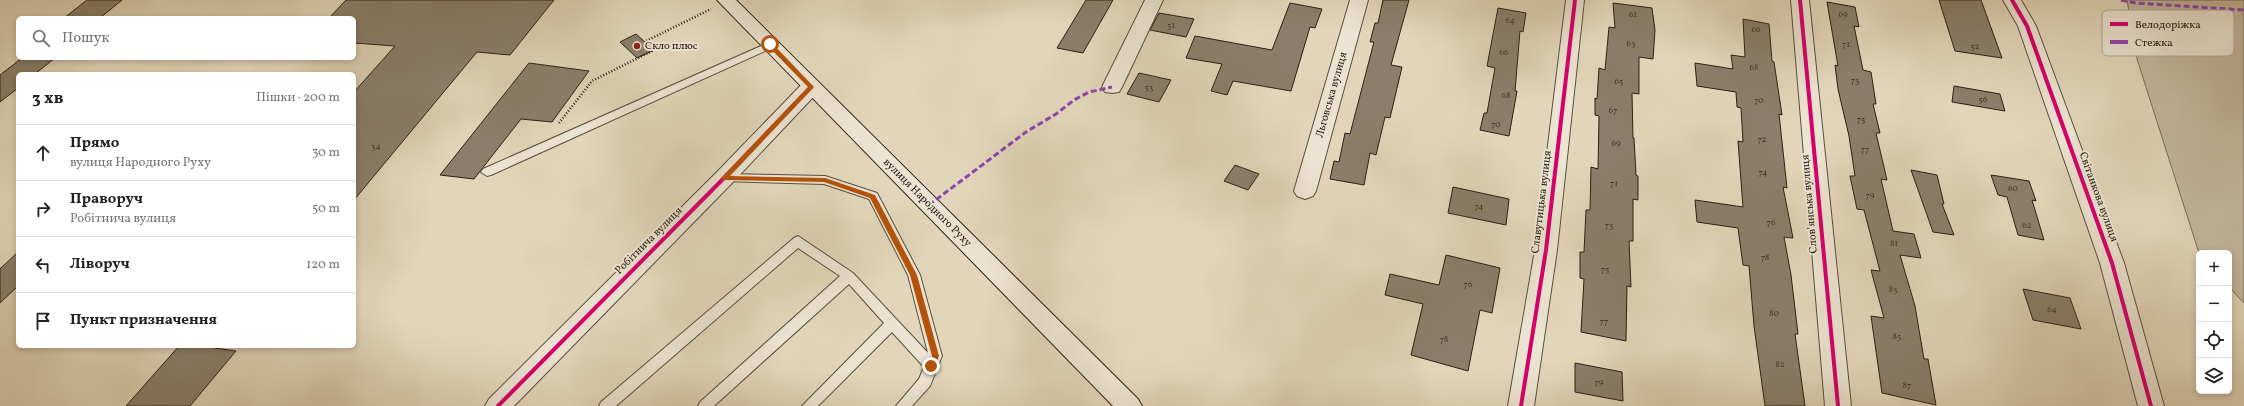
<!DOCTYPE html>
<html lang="uk">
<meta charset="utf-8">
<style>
:root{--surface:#fff;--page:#f6f6f6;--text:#202124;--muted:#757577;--line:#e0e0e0}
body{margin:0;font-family:Vollkorn,serif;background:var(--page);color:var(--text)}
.controls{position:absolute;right:12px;bottom:12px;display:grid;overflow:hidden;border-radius:6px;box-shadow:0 2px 6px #0003}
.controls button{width:36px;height:36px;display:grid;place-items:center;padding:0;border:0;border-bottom:1px solid var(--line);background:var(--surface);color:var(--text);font:20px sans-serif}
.stop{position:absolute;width:12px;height:12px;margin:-9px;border:3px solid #b45309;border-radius:50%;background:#fff}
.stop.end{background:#b45309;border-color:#fff;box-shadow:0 1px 4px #0008}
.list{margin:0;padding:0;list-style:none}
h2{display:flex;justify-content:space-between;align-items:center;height:52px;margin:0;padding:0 16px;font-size:17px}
h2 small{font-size:13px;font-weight:400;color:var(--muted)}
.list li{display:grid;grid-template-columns:26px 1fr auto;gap:12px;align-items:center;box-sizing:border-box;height:56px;padding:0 16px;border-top:1px solid var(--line)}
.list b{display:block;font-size:15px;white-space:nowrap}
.list p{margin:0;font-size:13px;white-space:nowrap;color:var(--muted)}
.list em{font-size:13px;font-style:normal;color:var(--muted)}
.icon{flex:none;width:22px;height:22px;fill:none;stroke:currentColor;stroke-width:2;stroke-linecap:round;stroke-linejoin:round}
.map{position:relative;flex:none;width:2244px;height:406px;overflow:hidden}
.search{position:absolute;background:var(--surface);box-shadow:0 2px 6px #0003;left:16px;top:16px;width:340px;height:44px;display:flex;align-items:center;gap:10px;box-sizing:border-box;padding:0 14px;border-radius:6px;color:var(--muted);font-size:15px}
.panel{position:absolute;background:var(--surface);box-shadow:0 2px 6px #0003;left:16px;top:72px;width:340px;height:276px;border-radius:6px}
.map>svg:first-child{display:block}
.green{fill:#c3b79e;stroke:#766c5a}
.building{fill:#8a7f6b;stroke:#2a2015}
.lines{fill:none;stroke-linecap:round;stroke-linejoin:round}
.service-casing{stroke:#584e3e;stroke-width:2}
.minor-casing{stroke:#584e3e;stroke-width:2}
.secondary-casing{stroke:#2a2015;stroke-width:2}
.path{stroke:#2a2015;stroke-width:2.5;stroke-dasharray:1 2;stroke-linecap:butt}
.service{fill:#ece4d2;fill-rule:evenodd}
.minor{fill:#ece4d2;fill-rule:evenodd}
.secondary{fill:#ece4d2;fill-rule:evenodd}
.quiet{stroke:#8e44ad;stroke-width:3;stroke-dasharray:6 3;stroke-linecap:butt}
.cycleway-casing{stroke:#ece4d2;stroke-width:6}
.cycleway{stroke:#d6006c;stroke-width:4}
.route{fill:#b45309}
.poi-dot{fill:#8f2418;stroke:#ece4d2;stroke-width:1.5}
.labels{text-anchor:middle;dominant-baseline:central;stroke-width:4;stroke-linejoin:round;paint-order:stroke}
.number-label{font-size:9px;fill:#42382a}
.poi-label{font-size:11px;fill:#2a2015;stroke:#ece4d2;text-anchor:start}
.street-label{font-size:11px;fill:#2a2015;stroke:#ece4d2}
.key{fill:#ece4d2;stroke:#b2a999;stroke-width:1}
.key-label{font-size:11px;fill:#2a2015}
</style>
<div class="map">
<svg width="2244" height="406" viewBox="0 0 2244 406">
<rect width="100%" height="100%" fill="#e2d6ba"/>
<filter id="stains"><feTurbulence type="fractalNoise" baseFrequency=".005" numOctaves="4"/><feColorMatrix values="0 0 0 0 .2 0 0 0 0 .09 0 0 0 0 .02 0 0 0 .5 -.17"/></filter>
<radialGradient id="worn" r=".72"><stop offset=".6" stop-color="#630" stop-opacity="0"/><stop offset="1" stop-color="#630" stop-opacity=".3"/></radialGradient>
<path class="green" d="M2127 0H2244V303L2229 287V253H2199L2137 59Z"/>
<path class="building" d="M87 0H122L100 18H64Z
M346 0H554L510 55 477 52 354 200V92L395 46 354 43V18H329Z
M1086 0H1113L1083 53 1057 48Z
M1383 0H1409L1391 65 1402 67 1390 118 1385 117 1376 155 1370 153 1364 185 1330 179 1334 161 1339 162 1345 133 1350 134 1374 42H1370L1375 23H1378Z
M1939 0H1981L2002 58 1955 51Z
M1827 2 1855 7 1859 27 1854 26 1863 70 1871 72 1876 104H1873L1880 133H1876L1887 180 1881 179 1893 231 1914 234 1921 258 1900 255 1915 306 1924 359H1928L1936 405 1882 393 1871 316 1884 318 1871 270 1880 271 1864 210 1857 209 1850 176H1855L1849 136 1838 89 1835 65 1838 66Z
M1290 3 1322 9 1315 28 1310 27 1291 91 1233 81 1227 95 1211 91 1222 64 1186 58 1195 36 1272 50Z
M1613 3 1652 8 1655 30 1653 59 1639 57V94L1632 93 1633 138H1634L1636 175 1638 176V200L1633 199V241H1629L1631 287 1627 286 1626 341 1581 332 1584 279 1580 278V252H1584L1586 210H1590L1591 167 1598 169 1599 116 1595 115V98L1597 99 1599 68 1605 70 1609 27 1615 28Z
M1498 8 1526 13 1523 32 1520 31 1515 91H1517L1509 136 1480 130 1484 113H1487L1495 68 1487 66Z
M1159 13 1194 19 1186 37 1150 30Z
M1743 19 1769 24 1772 61 1774 62 1782 115 1779 114 1787 188 1783 187 1793 238 1784 237 1791 275 1798 334H1795L1805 406H1765L1754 326 1749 266 1743 265 1738 228 1697 222 1695 200 1743 207 1738 141 1743 142 1741 108 1737 107 1736 92 1697 86 1695 63 1733 69 1731 55 1745 57Z
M636 34 654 50 637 58 620 42Z
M22 58H55L35 74H18V88L0 102V75Z
M529 63 589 71 552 122 521 119 474 179 440 175Z
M1139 73 1171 80 1159 102 1127 94Z
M1954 86 2000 94 2005 111 1952 102Z
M1235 165 1259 174 1248 190 1224 181Z
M1911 170 1937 175 1944 204H1942L1954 235 1933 232Z
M1991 175 2029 181 2036 201 2032 200 2044 240 2018 235 2007 197 1998 195Z
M1453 187 1509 199 1506 225 1448 213Z
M18 252V286L0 303V269Z
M1446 255 1500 268 1492 313 1480 310 1468 371 1411 355 1423 304 1385 295 1390 274 1439 285Z
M2023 289 2070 298 2081 329 2033 320Z
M179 346H201L236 351 190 406H126Z
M1575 363 1622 372 1623 401 1575 392Z"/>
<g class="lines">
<g class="service-casing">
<path id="service" d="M770 42 775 45 774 47 491 175 487 176 481 172 483 169Z
M724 174 825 176 877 193 920 275 942 356 930 386 912 406H896L919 379 924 367 892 332 818 406H802L884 323 849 284 714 406H698L700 402 840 276 798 248 616 406H599L601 402 794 238 798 236 853 273 928 353 908 275 869 199 824 184 720 181 718 178 720 175Z"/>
</g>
<g class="minor-casing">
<path id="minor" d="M1145 0H1163L1122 87 1119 92 1112 93 1105 92 1102 87Z
M1350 0H1368L1316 191 1313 196 1305 199 1297 196 1294 191Z
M1566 0H1584L1557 250 1534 406H1508L1535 250Z
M1791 0H1809L1851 406H1825Z
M2003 0H2021L2036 26 2124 263 2164 406H2138L2100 263 2018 26Z
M811 81 818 82 821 87 818 92 732 183 514 406H485L489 399 716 173 804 82Z"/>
</g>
<g class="secondary-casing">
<path id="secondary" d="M717 0H736L1138 399 1142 406H1113Z"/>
</g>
<path class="path" d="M559 123 592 81 656 49 646 41 711 9"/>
<use href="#service" class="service"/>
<use href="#minor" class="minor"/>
<use href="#secondary" class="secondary"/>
<path class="quiet" d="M2121 0 2136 3 2244 10
M929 205 1026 132 1056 114 1074 100 1089 92 1112 87"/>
<g class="cycleway-casing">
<path id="cycleway" d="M1800 0 1838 406
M2012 0 2027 26 2112 263 2151 406
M498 406 724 178 811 87
M1521 406 1546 250 1575 0"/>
</g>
<use href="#cycleway" class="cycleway"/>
</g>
<path class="route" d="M768 43H772L814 87 730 176 825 178 875 195 917 275 939 356 934 368 931 369 927 366 932 356 910 275 870 198 824 182 724 180 721 178 808 87 768 46Z"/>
<circle class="poi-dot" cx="637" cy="46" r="4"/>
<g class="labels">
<g class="number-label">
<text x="1633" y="14">61</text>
<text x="1843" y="14">69</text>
<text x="1510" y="20">64</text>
<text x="1171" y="25">51</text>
<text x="1756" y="29">66</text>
<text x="1631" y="43">63</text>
<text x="1846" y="44">71</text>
<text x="1975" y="46">52</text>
<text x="1504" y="52">66</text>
<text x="1754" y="67">68</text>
<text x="1855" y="80">73</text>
<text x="1619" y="81">65</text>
<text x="1149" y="87">53</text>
<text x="1506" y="95">68</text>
<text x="1983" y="99">56</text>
<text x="1759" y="100">70</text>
<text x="1613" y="110">67</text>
<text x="1861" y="119">75</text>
<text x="1496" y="124">70</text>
<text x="1762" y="139">72</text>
<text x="1616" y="143">69</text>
<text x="376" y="146">34</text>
<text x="1865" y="149">77</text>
<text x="1763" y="172">74</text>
<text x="1614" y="183">71</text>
<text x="2013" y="188">60</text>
<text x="1870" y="195">79</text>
<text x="1479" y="206">74</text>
<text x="1771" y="222">76</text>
<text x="1609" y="225">73</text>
<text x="2027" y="225">62</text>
<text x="1894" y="243">81</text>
<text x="1765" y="257">78</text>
<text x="1605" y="269">75</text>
<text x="1468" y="284">76</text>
<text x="1893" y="289">83</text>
<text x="2052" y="309">64</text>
<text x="1774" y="313">80</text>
<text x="1604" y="321">77</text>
<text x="1897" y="336">85</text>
<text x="1444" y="339">78</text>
<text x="1780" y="364">82</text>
<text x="1599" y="382">79</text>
<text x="1907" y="385">87</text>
</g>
<g class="poi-label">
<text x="645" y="46">Скло плюс</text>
</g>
<g class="street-label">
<text transform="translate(1332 95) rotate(-74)">Льговська вулиця</text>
<text transform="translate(2098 197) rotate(70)">Світанкова вулиця</text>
<text transform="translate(1542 202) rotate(-83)">Славутицька вулиця</text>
<text transform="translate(927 203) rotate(45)">вулиця Народного Руху</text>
<text transform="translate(1810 204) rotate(-95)">Словʼянська вулиця</text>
<text transform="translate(649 241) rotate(-45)">Робітнича вулиця</text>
</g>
</g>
<rect x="2102" y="10" width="132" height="46" rx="6" class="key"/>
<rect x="2110" y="22" width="18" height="4" fill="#d6006c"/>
<rect x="2110" y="40" width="18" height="4" fill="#8e44ad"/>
<g class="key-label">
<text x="2135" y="28">Велодоріжка</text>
<text x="2135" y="46">Стежка</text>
</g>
<rect width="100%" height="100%" filter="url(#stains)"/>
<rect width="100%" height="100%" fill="url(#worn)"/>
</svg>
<div class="controls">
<button>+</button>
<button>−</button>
<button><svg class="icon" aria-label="locate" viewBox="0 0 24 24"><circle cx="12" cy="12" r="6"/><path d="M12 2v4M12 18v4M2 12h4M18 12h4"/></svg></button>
<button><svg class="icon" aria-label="layers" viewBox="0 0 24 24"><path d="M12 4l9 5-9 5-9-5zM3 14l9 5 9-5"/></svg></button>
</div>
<div class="stop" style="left:770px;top:44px"></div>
<div class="stop end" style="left:931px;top:366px"></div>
<div class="search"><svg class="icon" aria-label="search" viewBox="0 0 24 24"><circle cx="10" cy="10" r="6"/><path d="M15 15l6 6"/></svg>Пошук</div>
<section class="panel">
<h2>3 хв<small>Пішки · 200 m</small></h2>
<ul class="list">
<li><svg class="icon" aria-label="ahead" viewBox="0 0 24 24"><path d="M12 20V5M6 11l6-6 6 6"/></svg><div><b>Прямо</b><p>вулиця Народного Руху</p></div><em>30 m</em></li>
<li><svg class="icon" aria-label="right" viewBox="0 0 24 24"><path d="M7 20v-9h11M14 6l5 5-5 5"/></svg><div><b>Праворуч</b><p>Робітнича вулиця</p></div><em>50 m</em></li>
<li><svg class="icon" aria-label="left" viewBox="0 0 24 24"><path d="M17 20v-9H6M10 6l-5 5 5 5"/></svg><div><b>Ліворуч</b></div><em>120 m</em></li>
<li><svg class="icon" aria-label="arrive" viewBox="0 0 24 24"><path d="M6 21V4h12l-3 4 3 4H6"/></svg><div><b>Пункт призначення</b></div></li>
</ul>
</section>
</div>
